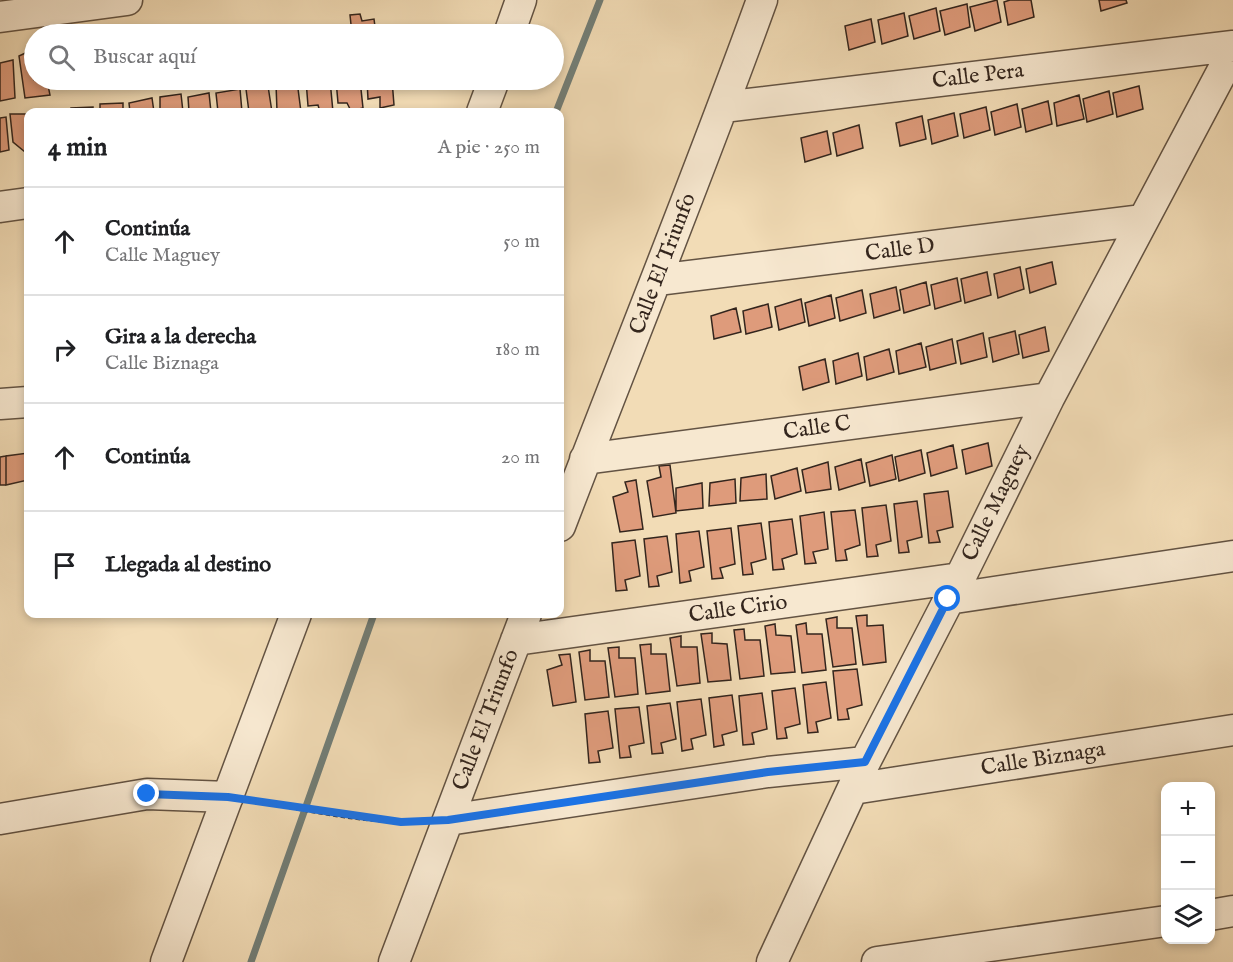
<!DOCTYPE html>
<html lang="es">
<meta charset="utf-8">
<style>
:root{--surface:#fff;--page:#f2f2f2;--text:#202124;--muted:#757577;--line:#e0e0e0}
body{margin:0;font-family:"IM FELL English",serif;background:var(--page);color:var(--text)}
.controls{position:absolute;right:18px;bottom:18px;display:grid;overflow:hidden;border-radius:12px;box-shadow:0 3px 9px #0003}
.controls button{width:54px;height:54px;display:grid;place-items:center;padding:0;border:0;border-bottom:2px solid var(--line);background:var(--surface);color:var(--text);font:30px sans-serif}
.stop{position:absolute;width:18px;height:18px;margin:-14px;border:4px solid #1a73e8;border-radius:50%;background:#fff}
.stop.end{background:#1a73e8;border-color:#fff;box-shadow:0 2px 6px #0008}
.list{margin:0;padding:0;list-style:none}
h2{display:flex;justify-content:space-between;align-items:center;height:78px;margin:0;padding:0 24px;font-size:26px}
h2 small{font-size:20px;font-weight:400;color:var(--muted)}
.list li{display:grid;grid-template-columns:39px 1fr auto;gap:18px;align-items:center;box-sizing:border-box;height:108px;padding:0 24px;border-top:2px solid var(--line)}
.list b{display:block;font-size:22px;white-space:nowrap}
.list p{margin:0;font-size:20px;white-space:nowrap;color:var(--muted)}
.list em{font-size:20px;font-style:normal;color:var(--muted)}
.icon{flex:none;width:33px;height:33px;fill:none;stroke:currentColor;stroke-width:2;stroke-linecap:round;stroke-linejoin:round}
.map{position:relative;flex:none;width:1233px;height:962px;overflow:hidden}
.search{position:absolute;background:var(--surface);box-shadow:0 3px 9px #0003;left:24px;top:24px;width:540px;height:66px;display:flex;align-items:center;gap:15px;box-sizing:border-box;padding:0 21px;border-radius:33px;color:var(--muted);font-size:22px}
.panel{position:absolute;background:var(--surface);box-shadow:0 3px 9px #0003;left:24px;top:108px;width:540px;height:510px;border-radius:12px}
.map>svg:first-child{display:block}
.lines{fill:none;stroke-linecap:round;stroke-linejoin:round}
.stream{stroke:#727e77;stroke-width:7}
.building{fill:#de9b7b;stroke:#33251d;stroke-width:1.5}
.minor-casing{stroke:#635343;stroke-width:33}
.path{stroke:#33251d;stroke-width:4;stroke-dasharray:4.5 3;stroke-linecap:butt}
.minor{stroke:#f7e8d0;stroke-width:30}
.route{stroke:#1a73e8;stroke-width:8}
.labels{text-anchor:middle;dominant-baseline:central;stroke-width:5;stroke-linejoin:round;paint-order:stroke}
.street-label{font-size:22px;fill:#33251d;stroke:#f7e8d0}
</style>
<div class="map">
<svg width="1233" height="962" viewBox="0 0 1233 962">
<rect width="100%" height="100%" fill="#f2dcb6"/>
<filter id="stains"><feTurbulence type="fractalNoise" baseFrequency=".00333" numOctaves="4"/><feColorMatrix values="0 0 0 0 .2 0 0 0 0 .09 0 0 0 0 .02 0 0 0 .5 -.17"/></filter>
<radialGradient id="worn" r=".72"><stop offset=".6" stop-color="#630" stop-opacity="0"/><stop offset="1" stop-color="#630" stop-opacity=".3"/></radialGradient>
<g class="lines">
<path class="stream" d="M556 112 600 0
M251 962 374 614"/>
</g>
<path class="building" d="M997 0 1001 22 975 31 970 7Z
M1010 0H1031L1034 17 1008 25 1004 2Z
M1099 0H1126L1127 3 1101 11Z
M967 4 970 27 945 35 940 11Z
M936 8 940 31 914 39 909 16Z
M904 13 908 36 882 44 878 20Z
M360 14 362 21 374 19 376 34H352L350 15Z
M871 19 875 42 849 50 845 26Z
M174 28H203V34H175Z
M169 29V34H147Z
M34 49V80H47L50 95 25 98 19 56Z
M13 60 15 98 0 101V63Z
M53 80H77V81L54 82Z
M83 80H108L83 84Z
M306 80H330L333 112H320L318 105 308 106Z
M336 80H360L363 108 351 111 347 103H338Z
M367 80H392L394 105 380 108V97L368 99Z
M297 81 301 112 277 111 276 84Z
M268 86 272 112H249L246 89Z
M1139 86 1143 109 1117 117 1113 93Z
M240 89 242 112H218L216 93Z
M1109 91 1113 114 1087 122 1083 99Z
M209 93 211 112H189L188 97Z
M181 94 183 112H160V97Z
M1079 95 1084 119 1057 126 1054 103Z
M152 98 154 112H130L129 103Z
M1048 101 1052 124 1026 132 1022 109Z
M123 103V112H100V104Z
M1017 104 1021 127 995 135 991 112Z
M93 107V112H71V108Z
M986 107 990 130 964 138 960 114Z
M954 113 958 136 932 144 928 120Z
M10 114H28V151L25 152 13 142Z
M922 116 926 139 900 146 896 123Z
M6 117 9 150 0 152V118Z
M859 125 863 148 837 156 833 133Z
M827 131 831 154 805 162 801 138Z
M1052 262 1056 284 1030 293 1026 269Z
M1020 267 1024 289 998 298 994 274Z
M987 272 991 295 965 303 961 279Z
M957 278 961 301 935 309 931 285Z
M926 282 930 305 904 313 900 290Z
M896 287 900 310 874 318 870 294Z
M862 290 866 313 840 321 836 298Z
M831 295 835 318 809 326 805 303Z
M801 299 805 322 779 330 775 307Z
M768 304 772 327 746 334 743 311Z
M736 308 741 332 714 339 711 316Z
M1045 327 1049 351 1023 358 1019 335Z
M1015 331 1019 354 993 362 989 338Z
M983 333 987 357 961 364 957 341Z
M952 339 956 363 930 370 926 347Z
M921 343 926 367 899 374 896 351Z
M889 349 894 372 867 380 864 357Z
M858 353 862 376 836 384 833 361Z
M825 359 829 382 803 390 799 367Z
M988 443 992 466 966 474 962 450Z
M953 445 957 468 931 476 927 453Z
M921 450 925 473 899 481 895 457Z
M28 453V480L6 485V456Z
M892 455 896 479 870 486 866 463Z
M6 456V485H0V457Z
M861 459 865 482 839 490 835 467Z
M828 462 831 489 806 493 802 470Z
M670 465 676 513 653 517 647 481 661 477 659 466Z
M797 468 801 491 775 499 771 476Z
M766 474 767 499 740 501 741 478Z
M735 479 736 503 709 506 710 483Z
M636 480 643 529 620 532 613 497 628 492 625 482Z
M702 483 703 508 676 511V488Z
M948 491 953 527 937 531 940 542 929 543 924 494Z
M917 501 922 537 907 541 909 552 899 553 894 504Z
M886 505 891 541 876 545 878 556 867 557 862 508Z
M855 510 860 545 845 550 847 560 836 561 831 512Z
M824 512 828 549 813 552 816 563 805 564 800 516Z
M792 519 797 554 782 559 784 569 773 570 769 522Z
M761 523 766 559 751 563 753 574 743 575 738 526Z
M731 528 735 564 720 568 723 578 712 579 707 531Z
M699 531 704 567 689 571 691 581 680 583 676 534Z
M667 536 672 572 657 576 659 586 649 587 644 539Z
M635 540 640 576 625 580 627 590 616 591 612 543Z
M867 615V626L883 625 886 662 863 665 856 616Z
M837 617V628H852L856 664 833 667 826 619Z
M806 623 807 634H822L826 670 802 673 796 625Z
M775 624 776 635 791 636 795 672 771 674 765 626Z
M744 629 745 640H760L764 676 740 679 734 630Z
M712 633V643L727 644 731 680 708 682 701 634Z
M681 636V647H697L700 683 677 686 670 638Z
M651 644V654H666L670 691 646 694 640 645Z
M619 647V658H635L638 694 615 697 608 648Z
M590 650V661H605L609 697 585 700 579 652Z
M570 654 576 702 553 706 547 670 562 665 559 655Z
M857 669 862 705 847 709 849 719 838 720 833 671Z
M826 682 831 718 816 722 818 732 808 733 803 685Z
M795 688 800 724 785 728 787 738 777 739 772 691Z
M762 693 767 729 752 733 754 744 743 745 739 696Z
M732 695 737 731 722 735 724 745 714 747 709 698Z
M701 699 706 735 691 739 693 749 682 751 677 702Z
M670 703 676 739 661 743 663 753 652 754 647 706Z
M639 707 644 743 629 746 631 757 620 758 615 709Z
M608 711 613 748 598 751 600 762 589 763 585 714Z"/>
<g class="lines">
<g class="minor-casing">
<path id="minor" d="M0 17 127 0
M509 34 521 0
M723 107 1233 46
M482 112 494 80
M0 207 28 203
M657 280 1143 220
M0 404 28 402
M585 459 1049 398
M560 526C627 351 698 177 762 0
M948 599 1233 556
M516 640 960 578
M853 789 1233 730
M0 819 147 794 228 797
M448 820 768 772 865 762
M1210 915 1233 911
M166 962 296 614
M394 962 526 614
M772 962 865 762 960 578 1049 398 1233 51
M877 962 1166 921"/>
</g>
<path class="path" d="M252 801C306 809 366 824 420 821"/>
<use href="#minor" class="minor"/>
</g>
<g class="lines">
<path class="route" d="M147 794 228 797 401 822 448 820 768 772 865 762 948 599"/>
</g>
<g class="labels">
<g class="street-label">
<text transform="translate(978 76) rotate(-7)">Calle Pera</text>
<text transform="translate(900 250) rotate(-7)">Calle D</text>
<text transform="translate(663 264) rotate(-69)">Calle El Triunfo</text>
<text transform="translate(817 428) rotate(-8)">Calle C</text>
<text transform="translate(996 503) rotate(-64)">Calle Maguey</text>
<text transform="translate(738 609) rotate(-8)">Calle Cirio</text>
<text transform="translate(486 720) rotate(-69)">Calle El Triunfo</text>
<text transform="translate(1043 759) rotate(-9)">Calle Biznaga</text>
</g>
</g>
<rect width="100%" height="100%" filter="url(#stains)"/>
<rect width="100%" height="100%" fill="url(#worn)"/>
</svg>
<div class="controls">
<button>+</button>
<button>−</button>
<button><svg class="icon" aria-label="layers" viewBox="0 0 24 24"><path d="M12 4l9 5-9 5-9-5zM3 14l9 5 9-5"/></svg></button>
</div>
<div class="stop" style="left:948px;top:599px"></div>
<div class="stop end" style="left:147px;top:794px"></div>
<div class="search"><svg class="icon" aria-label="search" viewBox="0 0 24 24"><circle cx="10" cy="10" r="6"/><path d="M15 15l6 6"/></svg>Buscar aquí</div>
<section class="panel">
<h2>4 min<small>A pie · 250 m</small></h2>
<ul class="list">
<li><svg class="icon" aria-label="ahead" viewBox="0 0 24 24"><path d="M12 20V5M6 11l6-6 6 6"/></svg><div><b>Continúa</b><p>Calle Maguey</p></div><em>50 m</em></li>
<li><svg class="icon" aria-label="right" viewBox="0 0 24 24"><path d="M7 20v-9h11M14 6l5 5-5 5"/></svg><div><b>Gira a la derecha</b><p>Calle Biznaga</p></div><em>180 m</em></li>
<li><svg class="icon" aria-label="ahead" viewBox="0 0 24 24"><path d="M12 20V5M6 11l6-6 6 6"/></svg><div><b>Continúa</b></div><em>20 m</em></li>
<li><svg class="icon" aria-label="arrive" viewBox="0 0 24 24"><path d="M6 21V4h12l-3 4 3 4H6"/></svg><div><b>Llegada al destino</b></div></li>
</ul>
</section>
</div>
